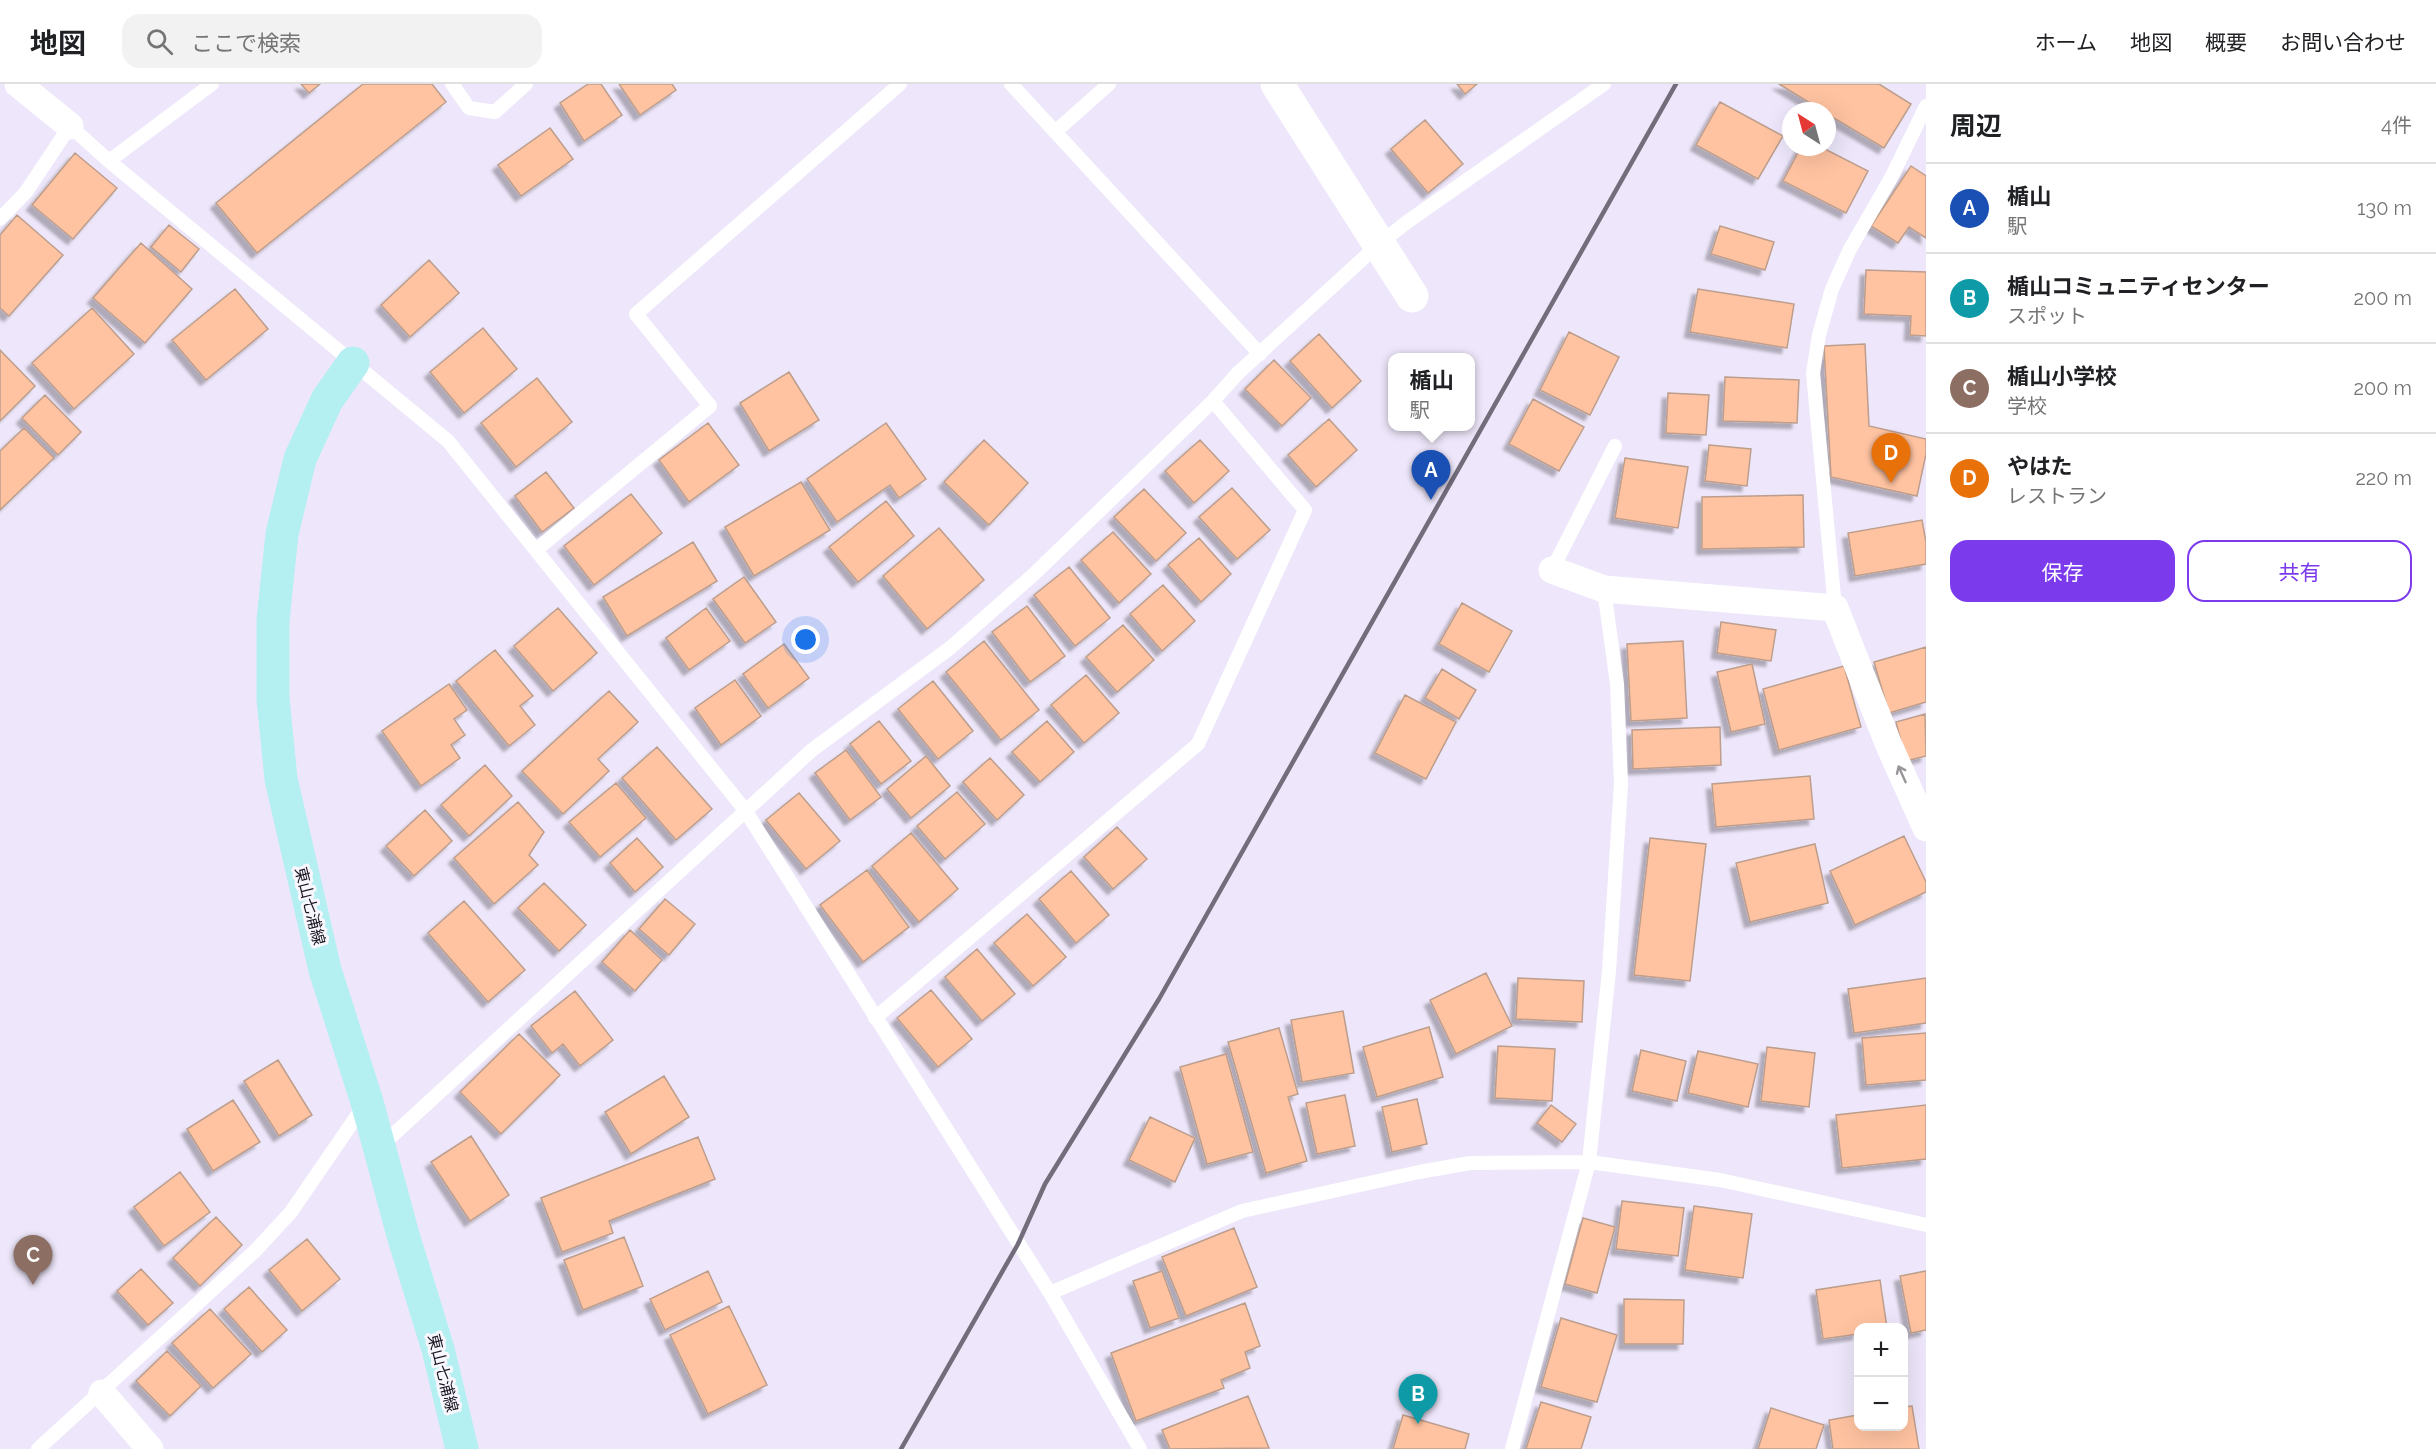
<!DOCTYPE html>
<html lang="ja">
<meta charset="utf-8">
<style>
:root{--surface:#fff;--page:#f2f2f2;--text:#202124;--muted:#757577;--line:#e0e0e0;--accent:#7c3aed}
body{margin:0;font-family:Raleway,"Noto Sans JP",sans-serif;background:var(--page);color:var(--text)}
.controls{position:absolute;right:18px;bottom:18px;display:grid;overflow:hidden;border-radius:12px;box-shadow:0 6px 24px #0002}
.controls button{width:54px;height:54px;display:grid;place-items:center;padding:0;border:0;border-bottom:2px solid var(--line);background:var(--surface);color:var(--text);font:30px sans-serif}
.compass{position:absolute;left:1782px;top:18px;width:54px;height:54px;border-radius:50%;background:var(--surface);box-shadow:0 6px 24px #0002;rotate:324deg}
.you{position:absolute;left:806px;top:556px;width:21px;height:21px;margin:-15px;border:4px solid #fff;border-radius:50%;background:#1a73e8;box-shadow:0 0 0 9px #1a73e833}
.badge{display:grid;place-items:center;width:39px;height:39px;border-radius:50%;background:var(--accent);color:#fff;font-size:20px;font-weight:700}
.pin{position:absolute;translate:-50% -50px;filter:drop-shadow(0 2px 3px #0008)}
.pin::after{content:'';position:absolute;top:32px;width:21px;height:18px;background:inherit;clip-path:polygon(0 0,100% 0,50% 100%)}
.popup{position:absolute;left:1388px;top:269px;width:87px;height:78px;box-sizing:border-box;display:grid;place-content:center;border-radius:12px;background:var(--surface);filter:drop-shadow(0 2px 4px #0005);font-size:20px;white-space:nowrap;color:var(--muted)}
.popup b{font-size:22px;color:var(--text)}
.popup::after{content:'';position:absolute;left:50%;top:100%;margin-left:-12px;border:12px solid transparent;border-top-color:var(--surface)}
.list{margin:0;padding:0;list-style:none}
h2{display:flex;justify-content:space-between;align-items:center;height:78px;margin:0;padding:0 24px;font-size:26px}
h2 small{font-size:20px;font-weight:400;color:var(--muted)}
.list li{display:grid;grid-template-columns:39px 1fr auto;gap:18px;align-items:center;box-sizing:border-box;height:90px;padding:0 24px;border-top:2px solid var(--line)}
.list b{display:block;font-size:22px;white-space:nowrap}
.list p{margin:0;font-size:20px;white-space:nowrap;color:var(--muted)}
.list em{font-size:20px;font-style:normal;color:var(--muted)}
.actions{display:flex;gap:12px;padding:18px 24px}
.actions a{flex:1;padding:14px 0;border:2px solid var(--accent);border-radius:18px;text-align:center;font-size:21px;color:var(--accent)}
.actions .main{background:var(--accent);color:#fff}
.icon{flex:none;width:33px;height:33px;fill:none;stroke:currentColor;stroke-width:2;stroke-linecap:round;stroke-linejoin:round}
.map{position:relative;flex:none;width:1926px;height:1365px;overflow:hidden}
header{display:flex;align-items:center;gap:36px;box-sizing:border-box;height:84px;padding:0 30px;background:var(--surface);border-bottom:2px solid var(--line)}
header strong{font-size:28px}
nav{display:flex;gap:33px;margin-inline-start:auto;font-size:21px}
.search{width:420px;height:54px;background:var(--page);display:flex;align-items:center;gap:15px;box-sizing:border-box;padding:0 21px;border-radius:18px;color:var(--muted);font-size:22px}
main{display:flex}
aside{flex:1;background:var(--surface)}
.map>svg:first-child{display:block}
.building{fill:#ffc3a1;stroke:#bd9e8d;stroke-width:1.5;filter:url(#shadow)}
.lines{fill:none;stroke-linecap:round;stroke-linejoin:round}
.service{stroke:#fff;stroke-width:14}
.minor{stroke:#fff;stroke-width:27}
.tertiary{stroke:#fff;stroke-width:33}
.secondary{stroke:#b4eff2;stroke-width:33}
.rail{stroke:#726c7b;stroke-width:4.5}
.oneway{stroke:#98969b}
.labels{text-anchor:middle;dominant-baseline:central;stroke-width:6;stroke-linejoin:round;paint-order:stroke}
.street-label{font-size:16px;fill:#1a1621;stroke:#f9f7fe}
</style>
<header>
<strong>地図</strong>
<div class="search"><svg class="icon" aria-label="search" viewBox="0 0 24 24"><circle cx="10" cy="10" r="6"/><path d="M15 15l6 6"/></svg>ここで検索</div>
<nav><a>ホーム</a><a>地図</a><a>概要</a><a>お問い合わせ</a></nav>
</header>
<main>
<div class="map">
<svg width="1926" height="1365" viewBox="0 0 1926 1365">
<defs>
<filter id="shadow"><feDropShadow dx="-5.5" dy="5.5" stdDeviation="1.5" flood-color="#0004"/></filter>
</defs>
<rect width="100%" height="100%" fill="#eee7fb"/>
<path class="building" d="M301 0H320L309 9Z
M363 0H432L446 18 257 169 216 119Z
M588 0H601L622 31 584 57 560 19Z
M619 0H672L676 6 640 31Z
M1457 0H1477L1465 10Z
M1779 0H1879L1911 20 1884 64 1827 30V27H1823Z
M1720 18 1783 52 1758 95 1696 61Z
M1425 36 1463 80 1428 109 1391 65Z
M550 44 573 75 521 112 498 81Z
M1801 63H1821L1868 87 1846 129 1783 97Z
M75 69 117 104 73 155 32 121Z
M1911 82 1926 92V154L1909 143 1898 159 1871 142Z
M17 131 63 171 9 232 0 224V151Z
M169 141 199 165 181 188 151 163Z
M1720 142 1774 158 1765 186 1711 170Z
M141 159 192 205 145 259 93 214Z
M429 176 459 209 410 253 381 221Z
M1866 186 1926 188V252L1910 251 1911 232 1864 230Z
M235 205 268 245 206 296 172 256Z
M1698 205 1794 220 1787 264 1690 248Z
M92 224 134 270 74 325 32 279Z
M483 244 517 285 464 329 430 288Z
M1569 248 1619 273 1590 331 1540 306Z
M1319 250 1361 297 1332 324 1290 277Z
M1865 260 1869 342 1926 355V370L1917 412 1831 393 1824 262Z
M0 266 35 302 0 337Z
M1274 276 1311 314 1282 342 1245 305Z
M789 288 819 336 769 367 740 319Z
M1725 293 1799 296 1797 339 1723 337Z
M537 294 572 338 516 383 481 339Z
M1668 309 1709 311 1706 351 1666 349Z
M45 311 81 348 58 371 22 334Z
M1533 315 1584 343 1559 387 1509 360Z
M1329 335 1357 366 1316 403 1288 371Z
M708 339 739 381 689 418 659 376Z
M886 339 926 395 899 414 890 401 837 438 807 395Z
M24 344 54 374 0 426V367Z
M984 356 1028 399 989 441 944 398Z
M1200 356 1229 387 1194 419 1165 387Z
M1709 361 1751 365 1747 402 1705 397Z
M1625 374 1688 383 1678 444 1615 434Z
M546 388 574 424 542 448 515 412Z
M801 398 830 446 754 492 725 443Z
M1232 404 1270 446 1237 475 1199 433Z
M1144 405 1186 449 1156 477 1114 433Z
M631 410 662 449 594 501 564 462Z
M1803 411 1804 463 1702 465V413Z
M886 417 914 452 858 498 829 463Z
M1922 436 1926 458V480L1855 492 1848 449Z
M939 444 984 496 927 545 883 492Z
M1113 448 1151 490 1119 519 1081 476Z
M1199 454 1231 490 1201 518 1168 481Z
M693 458 717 497 627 552 603 513Z
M1069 483 1110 534 1075 562 1034 511Z
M744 493 776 538 745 559 713 515Z
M1163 501 1195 537 1162 567 1130 530Z
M1462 519 1512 547 1489 588 1439 560Z
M1027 522 1065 572 1030 598 992 548Z
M558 524 597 569 553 607 514 562Z
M706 524 730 557 689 586 666 554Z
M1721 538 1776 546 1771 577 1717 569Z
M1123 541 1154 576 1117 608 1086 573Z
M984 557 1039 626 1001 656 946 588Z
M1683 557 1687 634 1631 637 1627 560Z
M784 560 809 594 768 624 743 590Z
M1926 563V618L1889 629 1874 578Z
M495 566 533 612 520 622 535 641 509 662 456 597Z
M1752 580 1765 640 1731 648 1717 588Z
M1844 582 1861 643 1779 666 1763 605Z
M1442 585 1476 606 1459 635 1425 614Z
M1086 591 1119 629 1084 659 1051 621Z
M735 596 761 632 721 661 695 624Z
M933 597 973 647 938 675 898 625Z
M449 600 467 626 454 635 465 651 451 661 460 674 421 702 382 647Z
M609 607 638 638 598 675 609 687 563 730 522 687Z
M1405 611 1456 638 1426 695 1375 669Z
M1925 630 1926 672 1906 677 1896 638Z
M879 637 911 677 881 700 850 660Z
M1047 637 1074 668 1040 698 1012 668Z
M1720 643 1721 681 1633 685 1632 646Z
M657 663 712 725 676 756 622 694Z
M846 666 881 713 850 736 815 689Z
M926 672 950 702 911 734 887 705Z
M990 674 1024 711 997 736 963 698Z
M485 681 512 712 469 752 441 721Z
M1810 692 1814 735 1716 743 1712 700Z
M616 699 646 734 600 773 569 738Z
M957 708 985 740 945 775 917 742Z
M799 709 840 757 806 785 766 736Z
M518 718 544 748 529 771 538 781 494 820 454 774Z
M425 726 452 757 414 792 386 762Z
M1117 743 1147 775 1113 805 1084 773Z
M911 749 958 805 919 838 872 782Z
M1904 752 1926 798V808L1855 841 1830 787Z
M637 754 663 783 635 808 610 779Z
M1650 754 1706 760 1690 897 1634 891Z
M1815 760 1828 819 1750 838 1736 779Z
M867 786 909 843 863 878 820 821Z
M1071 787 1109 831 1076 859 1039 815Z
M544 799 586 841 559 867 518 824Z
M665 815 695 840 669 871 639 845Z
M464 817 525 886 488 918 428 849Z
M1027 830 1066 873 1033 902 994 859Z
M630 846 662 876 635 907 602 878Z
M977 865 1015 910 982 937 945 893Z
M1486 889 1512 942 1456 970 1430 916Z
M1518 894 1584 897 1582 938 1516 935Z
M1926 894V939L1854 949 1848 905Z
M931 906 972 955 938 983 897 934Z
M575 907 613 956 580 982 563 960 552 969 531 942Z
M1343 927 1354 989 1302 998 1291 936Z
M1429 943 1443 993 1377 1013 1363 963Z
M1279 944 1298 1010 1288 1013 1307 1077 1266 1089 1228 958Z
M1926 949V996L1866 1001 1862 954Z
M519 950 560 991 501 1050 460 1008Z
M1498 962 1555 965 1552 1017 1495 1014Z
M1767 963 1815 969 1809 1023 1761 1017Z
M1641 966 1686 977 1677 1017 1632 1007Z
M1698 967 1758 980 1748 1023 1688 1009Z
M1226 970 1253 1068 1207 1080 1180 983Z
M278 976 312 1031 279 1052 244 997Z
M664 992 689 1033 631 1070 605 1028Z
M1345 1011 1355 1062 1317 1070 1306 1019Z
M1417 1015 1427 1060 1392 1068 1382 1023Z
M233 1016 260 1058 213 1087 187 1045Z
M1551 1021 1576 1040 1562 1058 1537 1039Z
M1926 1021V1075L1842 1084 1836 1031Z
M1150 1033 1195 1054 1175 1098 1129 1076Z
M471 1052 509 1111 470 1137 431 1078Z
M698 1053 715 1095 609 1137 613 1149 562 1168 541 1114Z
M180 1088 210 1128 164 1162 134 1123Z
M1622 1117 1684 1124 1678 1172 1616 1165Z
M1694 1122 1752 1130 1743 1194 1685 1186Z
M216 1133 242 1161 200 1202 173 1174Z
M1583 1134 1615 1143 1597 1209 1565 1200Z
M1234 1144 1257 1203 1186 1232 1162 1173Z
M624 1153 643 1202 583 1226 564 1176Z
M307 1155 340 1195 302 1227 269 1186Z
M141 1185 173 1219 148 1241 117 1207Z
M708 1187 722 1218 665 1246 650 1215Z
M1162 1187 1179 1234 1150 1244 1133 1197Z
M1926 1187V1246L1911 1249 1900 1192Z
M1880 1196 1887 1244H1858V1250L1823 1255 1816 1206Z
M249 1203 287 1246 262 1268 224 1225Z
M1624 1215 1684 1216 1683 1260H1624Z
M1245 1219 1260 1262 1245 1268 1250 1284 1221 1296 1224 1304 1136 1337 1111 1269Z
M729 1222 767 1301 708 1330 670 1251Z
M210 1225 251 1270 213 1304 172 1259Z
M1561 1234 1617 1251 1597 1318 1541 1303Z
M167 1267 201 1302 170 1332 136 1297Z
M1248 1312 1269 1364 1170 1365 1162 1346Z
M1541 1318 1591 1333 1581 1365H1526Z
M1912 1322 1919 1365H1833L1829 1336 1858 1331V1342H1904V1323Z
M1771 1324 1824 1341 1816 1365H1758Z
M1403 1331 1469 1350 1465 1365H1393Z"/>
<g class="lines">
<path class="service" d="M452 0 469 24 495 28 526 0
M1011 0 1260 270
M1055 48 1109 0
M109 77 212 0
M0 135 26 108 70 42 109 77 448 357 617 567 745 726 1050 1209 1140 1365
M536 466 710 322 636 230 900 0
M1552 486 1615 362
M1835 524 1813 289 1819 251 1832 205 1850 165 1891 94 1926 22
M875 934 1198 660 1305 426 1213 317
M381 1062 812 666 950 564 1033 491 1213 317 1238 289 1379 160 1407 138 1604 0
M1050 1209 1242 1127 1419 1088 1470 1079 1589 1078 1720 1096 1926 1141
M38 1365 255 1167 291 1128 365 1020
M1512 1365 1589 1078 1609 887 1621 700 1617 600 1604 505"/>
<path class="minor" d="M18 0 70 42
M1552 486 1604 505 1835 524 1888 659 1926 744
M102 1309 150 1365"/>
<path class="tertiary" d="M1277 0 1412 212"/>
<path class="secondary" d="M353 279 327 316 300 375 282 450 273 536V615L281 695 325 886 367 1018 403 1151 438 1265 462 1365"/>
<path class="rail" d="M901 1365 1018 1160 1045 1100 1159 915 1676 0"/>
</g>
<defs><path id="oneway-shaft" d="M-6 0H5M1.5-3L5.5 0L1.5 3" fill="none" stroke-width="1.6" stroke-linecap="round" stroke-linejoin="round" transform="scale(1.5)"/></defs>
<use class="oneway" href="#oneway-shaft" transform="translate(1902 690) rotate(-114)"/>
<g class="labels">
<g class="street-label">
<text transform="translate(310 822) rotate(76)">東山七浦線</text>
<text transform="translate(443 1289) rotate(76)">東山七浦線</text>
</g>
</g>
</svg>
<div class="controls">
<button>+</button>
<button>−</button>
</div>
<svg class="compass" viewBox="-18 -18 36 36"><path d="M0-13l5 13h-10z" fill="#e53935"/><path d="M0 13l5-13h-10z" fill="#757577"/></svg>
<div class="you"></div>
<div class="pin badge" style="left:1431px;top:416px;background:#1a4fb4">A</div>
<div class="popup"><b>楯山</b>駅</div>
<div class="pin badge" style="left:1418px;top:1340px;background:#0f9aa8">B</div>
<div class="pin badge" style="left:33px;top:1201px;background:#8d6e63">C</div>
<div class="pin badge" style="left:1891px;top:399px;background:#e8710a">D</div>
</div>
<aside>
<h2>周辺<small>4件</small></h2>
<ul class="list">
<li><span class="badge" style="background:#1a4fb4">A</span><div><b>楯山</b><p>駅</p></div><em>130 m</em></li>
<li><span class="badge" style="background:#0f9aa8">B</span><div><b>楯山コミュニティセンター</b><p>スポット</p></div><em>200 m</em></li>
<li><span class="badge" style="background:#8d6e63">C</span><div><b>楯山小学校</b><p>学校</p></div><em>200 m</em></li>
<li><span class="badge" style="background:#e8710a">D</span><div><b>やはた</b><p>レストラン</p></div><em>220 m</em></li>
</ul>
<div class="actions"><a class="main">保存</a><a>共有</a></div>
</aside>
</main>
